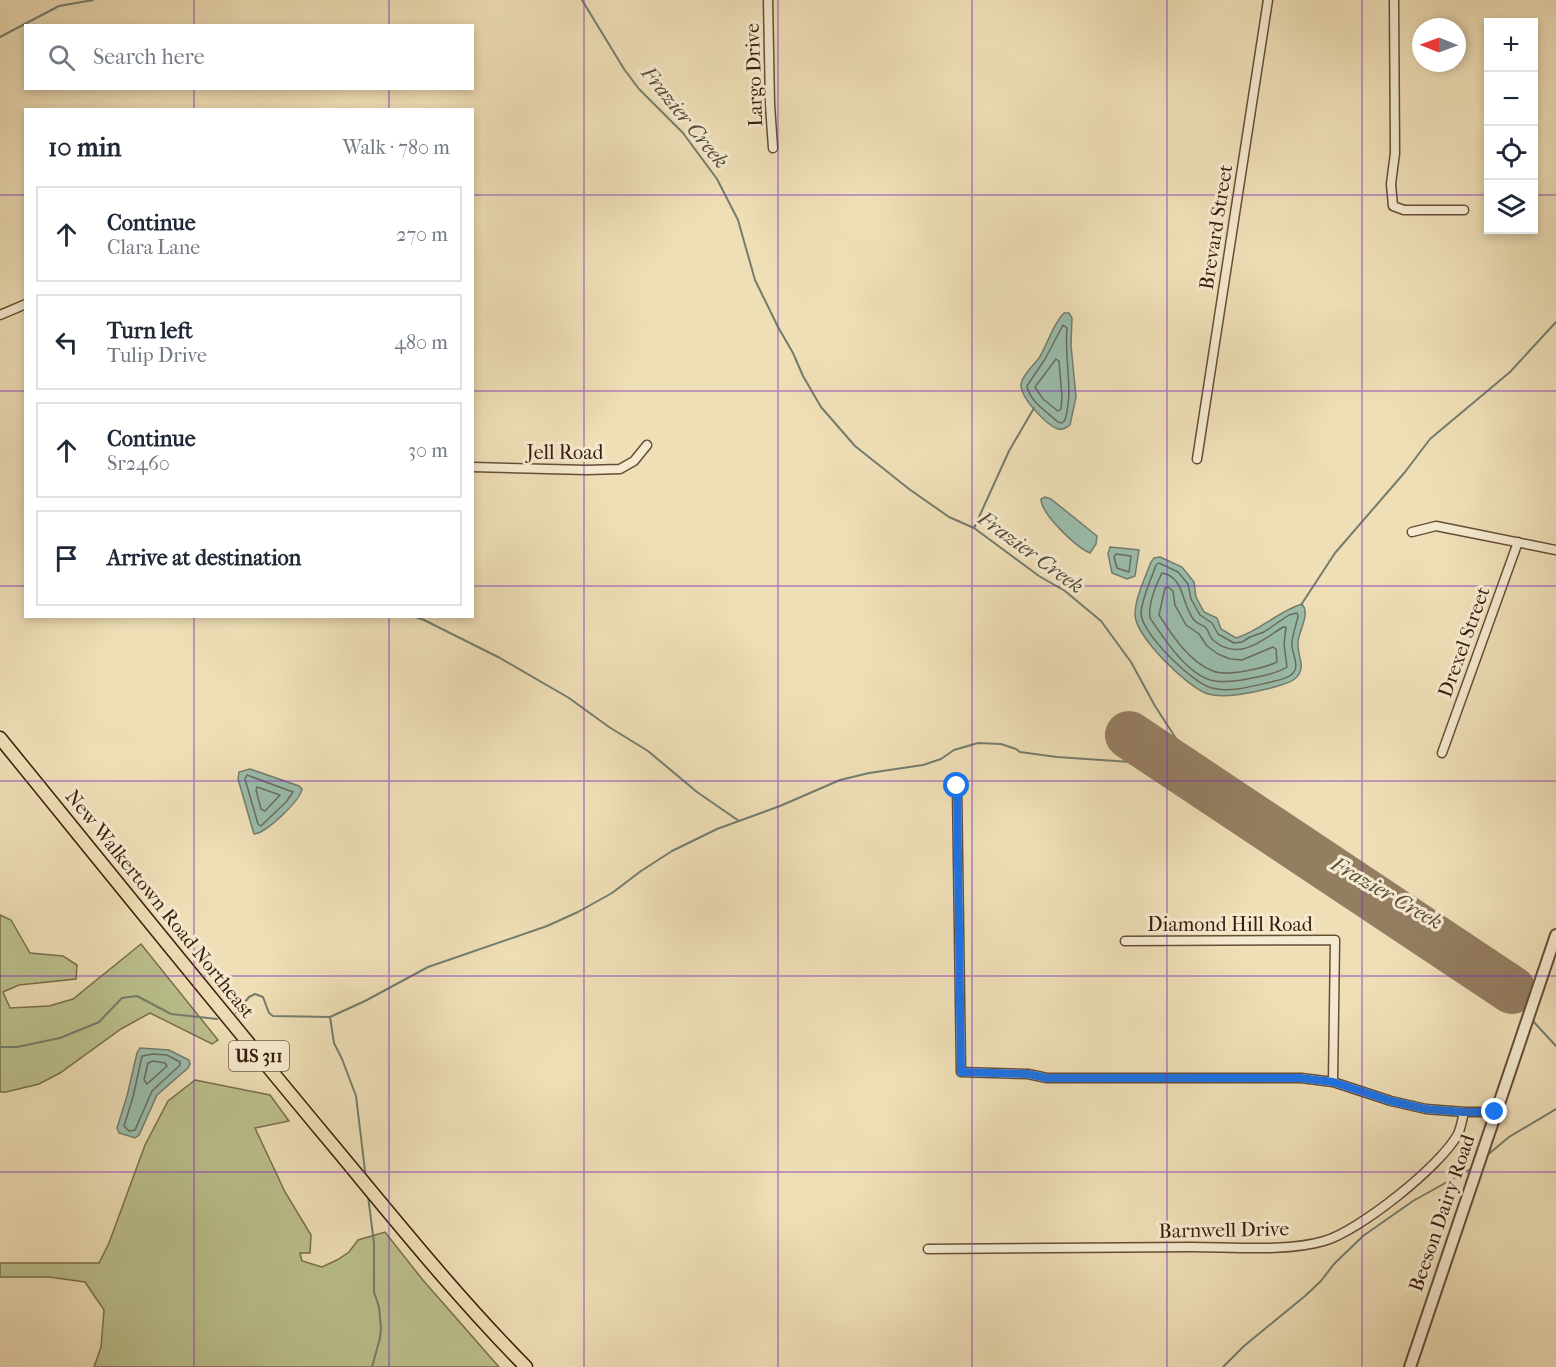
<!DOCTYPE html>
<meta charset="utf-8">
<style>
:root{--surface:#fff;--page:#f2f2f3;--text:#1f2937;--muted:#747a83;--line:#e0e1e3}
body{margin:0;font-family:"IM FELL French Canon",serif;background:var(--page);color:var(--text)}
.controls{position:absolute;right:18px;top:18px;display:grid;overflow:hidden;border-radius:0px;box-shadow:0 3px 9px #0003}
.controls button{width:54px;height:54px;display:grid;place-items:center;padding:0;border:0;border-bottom:2px solid var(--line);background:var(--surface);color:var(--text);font:30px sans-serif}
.compass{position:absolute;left:1412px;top:18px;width:54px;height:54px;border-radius:50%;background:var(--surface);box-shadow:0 3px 9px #0003;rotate:271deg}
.stop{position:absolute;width:18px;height:18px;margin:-14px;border:4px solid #1a73e8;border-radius:50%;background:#fff}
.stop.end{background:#1a73e8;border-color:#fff;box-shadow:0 2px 6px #0008}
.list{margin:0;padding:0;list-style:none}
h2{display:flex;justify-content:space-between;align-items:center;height:78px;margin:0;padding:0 24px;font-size:26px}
h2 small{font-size:20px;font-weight:400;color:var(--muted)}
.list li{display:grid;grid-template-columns:39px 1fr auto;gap:18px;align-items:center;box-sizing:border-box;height:96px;margin:0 12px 12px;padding:0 12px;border:2px solid var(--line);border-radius:0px}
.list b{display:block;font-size:22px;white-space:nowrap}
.list p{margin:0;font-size:20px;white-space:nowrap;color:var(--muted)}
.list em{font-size:20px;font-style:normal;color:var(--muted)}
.icon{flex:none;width:33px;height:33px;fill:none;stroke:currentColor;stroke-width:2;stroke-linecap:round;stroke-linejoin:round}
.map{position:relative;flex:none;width:1556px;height:1367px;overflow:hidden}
.search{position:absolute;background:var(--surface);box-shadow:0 3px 9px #0003;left:24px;top:24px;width:450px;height:66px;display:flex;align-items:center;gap:15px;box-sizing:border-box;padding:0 21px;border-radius:0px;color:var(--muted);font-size:22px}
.panel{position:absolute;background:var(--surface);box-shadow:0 3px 9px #0003;left:24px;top:108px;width:450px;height:510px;border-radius:0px}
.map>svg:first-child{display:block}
.green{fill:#bbc18d;stroke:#7a6e4c;stroke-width:1.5}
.water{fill:#9abdad;stroke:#737d6d;stroke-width:1.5}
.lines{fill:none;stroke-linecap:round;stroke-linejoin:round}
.shore{stroke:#696c5c;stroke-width:1.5}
.stream{stroke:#737d6d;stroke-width:2}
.runway{stroke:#947e62;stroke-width:48}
.minor-casing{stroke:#664d37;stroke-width:11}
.tertiary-casing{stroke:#664d37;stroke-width:14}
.primary-casing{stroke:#381c0c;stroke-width:15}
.minor{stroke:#f5ead0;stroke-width:8}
.tertiary{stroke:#f5ead0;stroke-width:10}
.primary{stroke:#efdfb7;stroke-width:12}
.route{stroke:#1a73e8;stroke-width:8}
.grid{fill:none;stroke:#7b2cbf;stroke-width:1.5;stroke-opacity:0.55}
.labels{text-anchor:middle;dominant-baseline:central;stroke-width:6;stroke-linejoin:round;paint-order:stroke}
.shield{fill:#f5ead0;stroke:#715a47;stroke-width:1.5}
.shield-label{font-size:18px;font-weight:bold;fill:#381c0c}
.street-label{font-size:20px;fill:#381c0c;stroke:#f5ead0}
.water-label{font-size:21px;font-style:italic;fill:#554c3c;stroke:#f5ead0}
</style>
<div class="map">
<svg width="1556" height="1367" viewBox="0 0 1556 1367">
<rect width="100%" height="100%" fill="#efdfb7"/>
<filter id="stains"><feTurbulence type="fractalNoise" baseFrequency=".00333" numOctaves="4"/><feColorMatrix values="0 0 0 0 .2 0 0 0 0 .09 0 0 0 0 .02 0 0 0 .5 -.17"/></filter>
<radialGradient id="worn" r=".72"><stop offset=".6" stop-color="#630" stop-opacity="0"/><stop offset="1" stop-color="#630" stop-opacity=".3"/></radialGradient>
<path class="green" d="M0 915 11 920 30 953 63 956 77 965 76 979 19 985 3 992 10 1008 49 1006 73 999 141 944 218 1040 212 1044 150 1013 121 1029 60 1073 39 1084 6 1092H0Z
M195 1080 270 1095 289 1121 255 1128 285 1192 311 1235 310 1253H300L302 1261 322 1267 337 1260 349 1252 358 1240 385 1232 422 1279 499 1367H94L101 1347 104 1310 85 1282 49 1277H0V1263H99L109 1243 145 1145 168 1101Z"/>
<path class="water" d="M1064 313H1069L1072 318 1071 345 1076 397 1070 425C1066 428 1063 430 1058 429 1046 425 1020 397 1021 384 1022 375 1034 365 1039 358 1048 344 1052 325 1064 313Z
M1045 497 1051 499 1097 536 1096 544 1090 553C1076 547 1041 514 1041 499Z
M1110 547 1139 550 1135 576 1127 579 1112 573 1108 554Z
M1160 557 1182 567 1194 582 1196 597 1204 612 1217 618 1221 629 1236 638C1259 632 1276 612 1302 604 1311 615 1298 631 1298 643 1297 654 1305 665 1299 674 1294 683 1280 685 1271 688 1254 692 1225 699 1208 694 1187 687 1136 637 1135 615 1135 598 1145 578 1151 562L1154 558Z
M250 769 299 786 302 789C300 801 266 833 254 834L238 779 239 772Z
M140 1048 169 1050 189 1060 190 1064 188 1068 157 1095 139 1135 135 1138 119 1133 117 1128 127 1096 137 1053Z"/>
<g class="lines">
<path class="shore" d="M1063 325 1067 328C1064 359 1074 390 1065 420L1062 423 1058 422C1047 412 1030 402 1027 386L1045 359Z
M1056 359 1059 361 1062 397 1061 409 1058 411 1043 399 1035 387Z
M1116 554 1131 556 1129 572 1117 568 1114 557Z
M1159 563 1178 572 1188 584 1191 599 1200 615 1212 623 1218 634 1234 643 1242 642 1250 637 1264 632 1289 615 1297 613 1298 616C1296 626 1291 638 1292 647 1293 654 1298 664 1295 670 1292 678 1278 680 1271 682 1253 686 1230 693 1212 688 1193 684 1141 633 1141 613 1142 598 1151 580 1156 565Z
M1162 573C1185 577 1181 604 1194 620 1197 624 1202 624 1206 628 1209 631 1209 636 1213 640 1238 662 1261 641 1283 627H1286L1284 644 1287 667C1278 673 1267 675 1257 677 1244 680 1228 683 1215 681 1189 677 1164 639 1150 618 1148 604 1156 585 1162 573Z
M1168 587 1173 591 1175 605 1186 625 1199 634 1207 646 1218 654 1230 659 1242 660 1273 647 1276 649 1277 662C1264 668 1227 677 1213 671 1189 662 1172 635 1159 615L1165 588Z
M247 775 293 792 286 802 261 826 258 824 245 779Z
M257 787 280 795 265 811 261 809 256 790Z
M153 1054 167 1055 180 1062V1065L152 1091 135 1130 129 1131 124 1126 133 1097 142 1056Z
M153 1061 165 1063 167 1066 147 1084 144 1080 148 1063Z"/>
<path class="stream" d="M582 0 624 69 639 89 683 133 717 179 738 220 755 280 778 327 793 353 803 376 821 407 855 446 909 489 949 517 974 528 1039 576 1065 591 1101 621 1131 662 1155 706 1195 768 1207 784 1233 808 1262 828 1298 860 1350 894 1399 917 1483 963 1526 1013
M0 37 59 6 93 0
M974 528 1009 451 1034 408
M1301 605 1335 553 1405 472 1430 439 1510 372 1556 322
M413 616 424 620 500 658 569 698 609 727 648 751 697 792 739 821
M236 1013 249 997 255 994 263 997 269 1013 273 1016 330 1017 365 1001 428 967 547 926 578 912 612 893 641 871 672 851 717 829 780 806 840 780 869 773 923 765 941 759 954 750 978 743 1001 744 1016 749 1020 752 1057 757 1160 764 1195 768
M330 1017 334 1043 342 1059 356 1096 366 1179
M1532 1020 1556 1046
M0 1047H17L60 1038 99 1022 122 998 137 996 171 1014 217 1019
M1485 1157 1509 1137 1556 1109
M368 1196 374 1243V1292L379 1307 381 1328 380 1338 372 1367
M1223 1367 1244 1346 1305 1296 1321 1281 1334 1264 1363 1236 1413 1201 1474 1167"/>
<path class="runway" d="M1129 735 1512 990"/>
<g class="minor-casing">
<path id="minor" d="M768 0 770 105 773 148
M1394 0 1395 153 1391 184 1393 206 1404 210H1464
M0 315 26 304
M1197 459 1268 0
M472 467 587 470 620 469 634 461 647 445
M1412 532 1436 526 1556 550
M1442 753 1518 542
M957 786 961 1072 1028 1074 1047 1078H1301L1333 1082 1391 1101 1426 1109 1464 1112H1495
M1125 941 1335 940 1333 1082
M928 1249C1016 1249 1104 1248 1192 1247 1232 1247 1287 1252 1324 1241 1359 1231 1441 1166 1458 1134 1461 1128 1462 1120 1464 1112"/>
</g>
<g class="tertiary-casing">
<path id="tertiary" d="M1410 1367 1556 935"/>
</g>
<g class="primary-casing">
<path id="primary" d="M0 738C109 872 217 1006 327 1138 392 1216 455 1295 526 1367"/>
</g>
<use href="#minor" class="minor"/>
<use href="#tertiary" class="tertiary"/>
<use href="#primary" class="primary"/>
</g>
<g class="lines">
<path class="route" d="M957 786 961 1072 1028 1074 1047 1078H1300L1333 1082 1391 1101 1426 1109 1464 1112H1495"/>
</g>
<path class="grid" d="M194 0V26M389 0V26M584 0V1367M778 0V1367M972 0V1367M1167 0V1367M1362 0V1367M194 88V110M389 88V110M0 195H26M472 195H1488M1534 195H1556M0 391H26M472 391H1556M0 586H26M472 586H1556M194 616V1367M389 616V1367M0 781H1556M0 976H1556M0 1172H1556"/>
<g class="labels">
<rect class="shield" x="229" y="1041" width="60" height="30" rx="4.5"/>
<g class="shield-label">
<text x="259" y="1056">US 311</text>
</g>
<g class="street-label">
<text transform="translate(754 75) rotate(-92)">Largo Drive</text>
<text transform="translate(1216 227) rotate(-81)">Brevard Street</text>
<text x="565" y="452">Jell Road</text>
<text transform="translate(1464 642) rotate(-70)">Drexel Street</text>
<text transform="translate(160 904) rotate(51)">New Walkertown Road Northeast</text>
<text x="1230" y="924">Diamond Hill Road</text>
<text transform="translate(1442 1213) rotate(-71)">Beeson Dairy Road</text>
<text transform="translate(1224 1230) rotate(-1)">Barnwell Drive</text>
</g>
<g class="water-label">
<text transform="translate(685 117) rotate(51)">Frazier Creek</text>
<text transform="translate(1031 552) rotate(36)">Frazier Creek</text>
<text transform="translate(1387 893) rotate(30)">Frazier Creek</text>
</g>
</g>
<rect width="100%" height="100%" filter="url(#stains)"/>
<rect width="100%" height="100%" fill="url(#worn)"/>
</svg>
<div class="controls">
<button>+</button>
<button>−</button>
<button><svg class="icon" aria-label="locate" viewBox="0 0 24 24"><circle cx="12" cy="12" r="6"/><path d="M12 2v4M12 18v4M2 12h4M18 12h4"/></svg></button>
<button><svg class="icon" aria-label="layers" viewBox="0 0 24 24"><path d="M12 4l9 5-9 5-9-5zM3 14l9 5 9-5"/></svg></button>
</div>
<svg class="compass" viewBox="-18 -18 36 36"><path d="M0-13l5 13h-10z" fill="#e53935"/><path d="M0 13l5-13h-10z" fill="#747a83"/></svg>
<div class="stop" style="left:957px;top:786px"></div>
<div class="stop end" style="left:1495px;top:1112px"></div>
<div class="search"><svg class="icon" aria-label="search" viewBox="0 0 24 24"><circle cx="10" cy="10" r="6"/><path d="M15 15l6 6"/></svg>Search here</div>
<section class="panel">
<h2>10 min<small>Walk · 780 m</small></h2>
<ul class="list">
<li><svg class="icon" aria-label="ahead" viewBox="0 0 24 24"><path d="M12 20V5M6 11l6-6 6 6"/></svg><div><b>Continue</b><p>Clara Lane</p></div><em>270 m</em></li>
<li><svg class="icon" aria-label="left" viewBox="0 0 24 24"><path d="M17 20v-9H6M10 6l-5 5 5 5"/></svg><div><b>Turn left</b><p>Tulip Drive</p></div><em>480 m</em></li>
<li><svg class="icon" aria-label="ahead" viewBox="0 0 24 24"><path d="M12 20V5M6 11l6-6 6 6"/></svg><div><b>Continue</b><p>Sr2460</p></div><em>30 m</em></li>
<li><svg class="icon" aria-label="arrive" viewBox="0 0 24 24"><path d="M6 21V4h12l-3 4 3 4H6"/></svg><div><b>Arrive at destination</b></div></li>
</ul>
</section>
</div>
